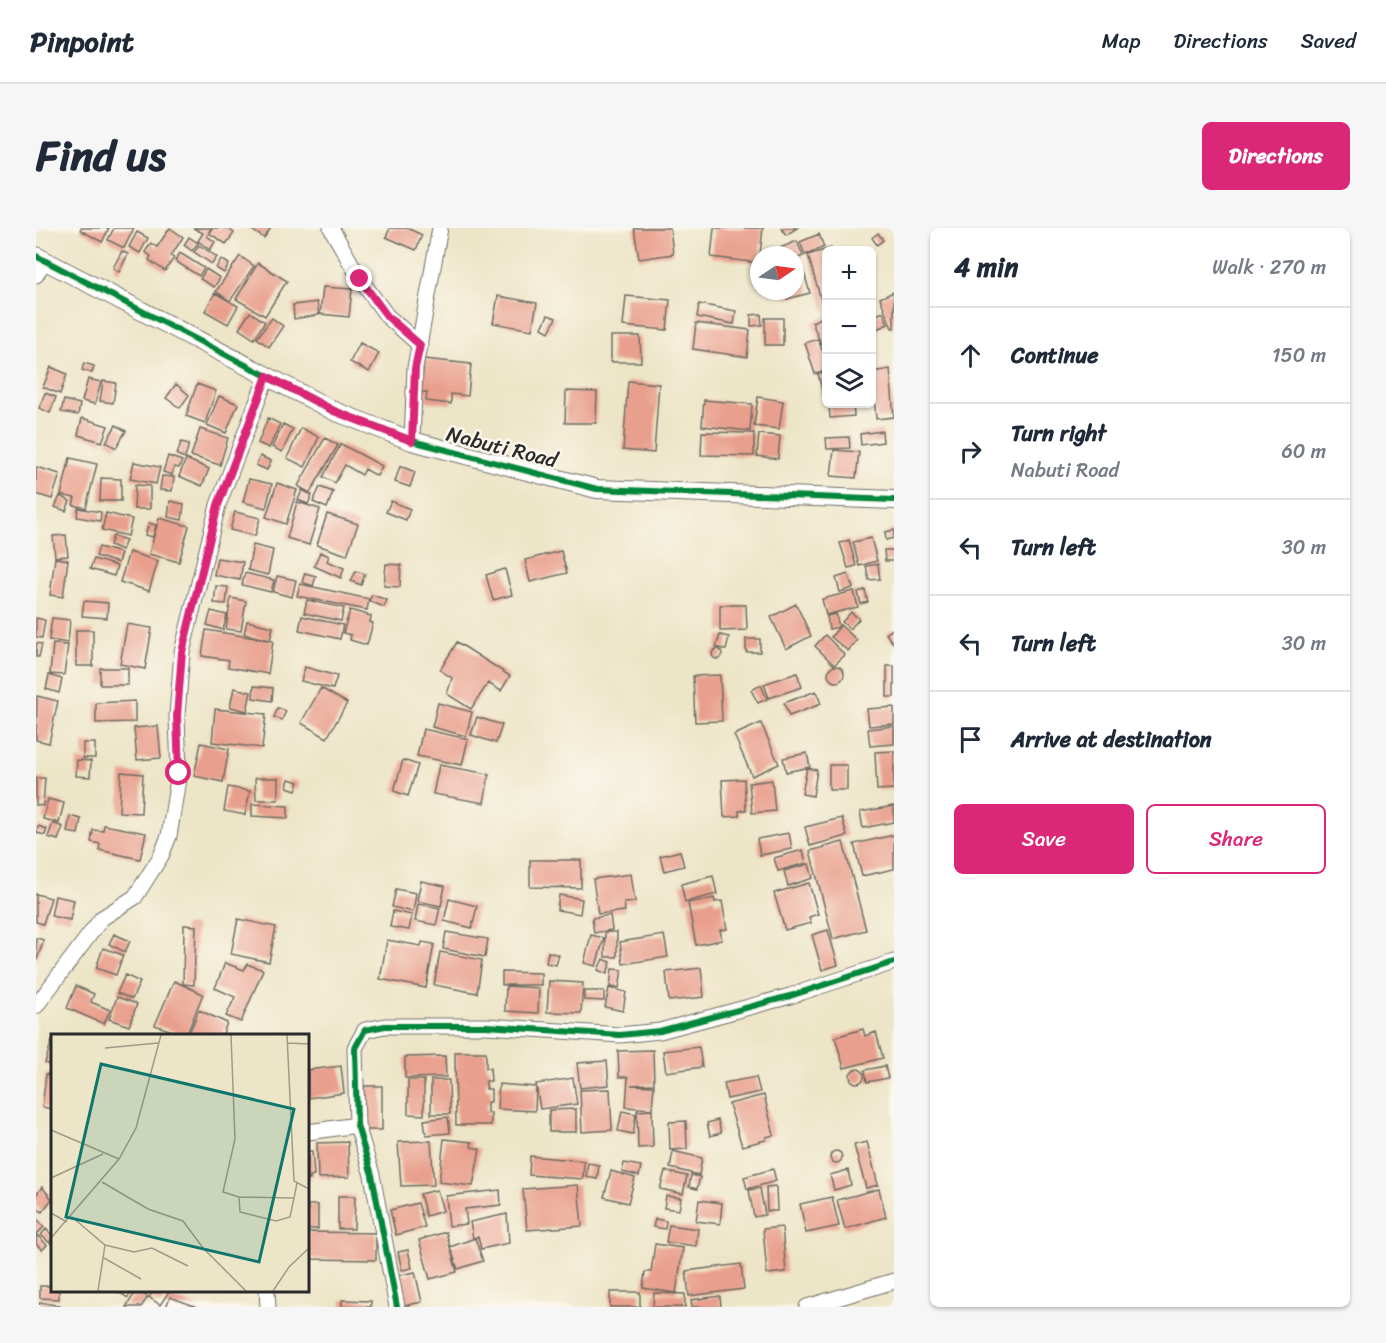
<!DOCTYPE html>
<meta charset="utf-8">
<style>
:root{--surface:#fff;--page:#f6f6f7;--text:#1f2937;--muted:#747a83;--line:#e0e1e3;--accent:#db2777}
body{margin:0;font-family:Sriracha,sans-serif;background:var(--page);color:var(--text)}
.controls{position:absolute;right:18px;top:18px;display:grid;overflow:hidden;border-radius:9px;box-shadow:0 2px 4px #0004}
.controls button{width:54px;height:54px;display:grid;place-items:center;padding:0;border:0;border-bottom:2px solid var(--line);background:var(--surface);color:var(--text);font:30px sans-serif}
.compass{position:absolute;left:714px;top:18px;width:54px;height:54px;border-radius:50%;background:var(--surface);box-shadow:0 2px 4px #0004;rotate:77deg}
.stop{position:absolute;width:18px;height:18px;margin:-14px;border:4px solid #db2777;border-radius:50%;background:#fff}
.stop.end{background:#db2777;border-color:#fff;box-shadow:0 2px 6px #0008}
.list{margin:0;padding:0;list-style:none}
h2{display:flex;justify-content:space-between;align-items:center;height:78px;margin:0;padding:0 24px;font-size:26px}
h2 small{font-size:20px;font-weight:400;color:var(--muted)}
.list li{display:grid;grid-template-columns:39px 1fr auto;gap:18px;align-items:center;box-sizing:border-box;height:96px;padding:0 24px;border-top:2px solid var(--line)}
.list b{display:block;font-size:22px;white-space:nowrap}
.list p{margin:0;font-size:20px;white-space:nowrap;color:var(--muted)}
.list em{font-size:20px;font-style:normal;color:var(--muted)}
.actions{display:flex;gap:12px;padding:18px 24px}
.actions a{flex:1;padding:14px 0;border:2px solid var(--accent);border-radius:9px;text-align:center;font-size:21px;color:var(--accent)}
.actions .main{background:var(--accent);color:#fff}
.icon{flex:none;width:33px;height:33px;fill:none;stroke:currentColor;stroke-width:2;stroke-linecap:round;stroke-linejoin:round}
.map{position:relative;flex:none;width:858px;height:1079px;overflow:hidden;border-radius:9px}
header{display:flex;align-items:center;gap:36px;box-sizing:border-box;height:84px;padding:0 30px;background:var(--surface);border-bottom:2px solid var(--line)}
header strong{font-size:28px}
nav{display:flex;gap:33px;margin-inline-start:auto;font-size:21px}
.intro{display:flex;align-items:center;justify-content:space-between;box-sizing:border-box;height:144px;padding:0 36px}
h1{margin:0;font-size:42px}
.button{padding:15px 27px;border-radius:9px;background:var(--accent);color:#fff;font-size:21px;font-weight:700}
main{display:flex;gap:36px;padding:0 36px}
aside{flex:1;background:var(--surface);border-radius:9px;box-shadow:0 2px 4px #0004}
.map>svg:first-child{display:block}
.building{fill:#e99f8d}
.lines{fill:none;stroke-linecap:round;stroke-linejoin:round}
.minor-casing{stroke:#6f6c62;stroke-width:17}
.tertiary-casing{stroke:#6f6c62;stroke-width:20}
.minor{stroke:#fff;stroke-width:15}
.tertiary{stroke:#fff;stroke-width:18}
.cycleway-casing{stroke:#fbf7ec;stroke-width:10}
.cycleway{stroke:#00873e;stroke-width:6}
.route{stroke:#db2777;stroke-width:8}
.labels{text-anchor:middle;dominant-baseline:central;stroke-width:5;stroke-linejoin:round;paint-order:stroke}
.street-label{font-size:21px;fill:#2b2b2b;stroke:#fbf7ec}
.inset-road{fill:none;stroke:#9f9b89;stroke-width:1.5}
.view{fill:#0f766e;fill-opacity:0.15;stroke:#0f766e;stroke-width:3}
.inset-edge{fill:none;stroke:#2b2b2b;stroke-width:3}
</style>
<header>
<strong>Pinpoint</strong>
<nav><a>Map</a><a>Directions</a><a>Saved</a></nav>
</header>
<div class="intro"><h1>Find us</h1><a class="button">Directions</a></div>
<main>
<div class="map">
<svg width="858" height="1079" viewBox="0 0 858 1079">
<rect width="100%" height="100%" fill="#fbf7ec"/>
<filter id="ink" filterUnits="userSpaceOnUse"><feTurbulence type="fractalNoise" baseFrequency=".0167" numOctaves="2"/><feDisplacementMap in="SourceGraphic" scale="12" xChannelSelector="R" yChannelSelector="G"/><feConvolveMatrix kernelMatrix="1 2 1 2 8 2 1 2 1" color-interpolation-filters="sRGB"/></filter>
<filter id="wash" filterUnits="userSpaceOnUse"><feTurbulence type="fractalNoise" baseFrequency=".008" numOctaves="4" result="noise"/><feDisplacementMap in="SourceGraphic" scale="24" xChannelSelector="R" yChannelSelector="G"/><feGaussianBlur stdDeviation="1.35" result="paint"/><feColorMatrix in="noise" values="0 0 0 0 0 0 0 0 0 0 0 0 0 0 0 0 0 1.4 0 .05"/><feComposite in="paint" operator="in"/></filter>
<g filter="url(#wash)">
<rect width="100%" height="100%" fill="#ede5c7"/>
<g id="blocks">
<path class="building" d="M45 0H73L66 14 44 2Z
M78 0H98L88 20 72 12Z
M134 0 147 9 135 28 138 30 129 43 113 32 115 28 109 24 115 15 121 19Z
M157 0H175L171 8 179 14 174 22 162 13 167 5Z
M176 0H191L198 5 190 16 173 5Z
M213 0H235L228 10Z
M354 0H371L386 7 380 22 350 9Z
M598 0H634L637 26 603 31Z
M678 0H727L723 35 675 29Z
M745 0H761L750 7Z
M101 4 112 10 104 25 93 19Z
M842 5 847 12 841 17 836 10Z
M783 6 788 19 769 27 764 14Z
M153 9 162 15 156 23 148 17Z
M761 13 767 28 759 31V27H747L744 20Z
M163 17 181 29 176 36 158 24Z
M795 20 796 22H790V81L788 82 772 27Z
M86 23 92 26 83 44 77 40Z
M144 25 168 40 163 48 139 33Z
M204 28 218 38 194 73 180 63Z
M185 31 193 36 188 45 180 40Z
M222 35 251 53 229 88 200 71Z
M170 41 184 50 178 59 164 51Z
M767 41 774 65 751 71 749 63H759V43Z
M287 59 316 61 313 89 284 86Z
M858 64V100H856L844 70Z
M179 65 202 78 192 96 169 83Z
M462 68 501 75 496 102 457 95Z
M590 68 634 72 631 102 587 98Z
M281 74 283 87 258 91 257 77Z
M663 76 700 83 698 96 661 89Z
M214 84 229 94 218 111 203 101Z
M847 84 852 96 836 103V89Z
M725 86 726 97 715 98V87Z
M512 87 520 90 513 104 506 100Z
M790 88V114L785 116 776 94Z
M236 90 247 98 233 119 221 110Z
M729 90H747V117H729Z
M660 95 714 102 711 129 657 121Z
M575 108H604L605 134H575Z
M782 111 786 122 790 120V142L779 146 769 115Z
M324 115 343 125 333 144 314 134Z
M388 131 435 136 432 168 415 166V176L390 173 391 164H385Z
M48 135 58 138 56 145 46 142Z
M15 139 31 146 24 166 7 159Z
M854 141 858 189 840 191 836 144Z
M790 144V169L788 170 782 146Z
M52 151 65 154 59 176 46 173Z
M67 153 80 155 77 175 64 173Z
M592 153 623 156 618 225 587 222Z
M140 156 153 167 144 180 130 170Z
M161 156 180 163 169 195 150 188Z
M530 163 561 164 560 195H529Z
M9 165 20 169 14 185 3 180Z
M183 168 202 176 190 205 171 197Z
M722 169 747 173 743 201 718 198Z
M28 172 44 176 42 187 25 184Z
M668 172 716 176 714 203 666 198Z
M793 176H817L818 188 794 190Z
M46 190 72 198 66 214 42 207Z
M232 190 244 196 233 220 222 215Z
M247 196 257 201 246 224 236 219Z
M80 197 90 203 80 220 70 214Z
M265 200 283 209 269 239 251 230Z
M164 201 192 210 184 237 155 228Z
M846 203 847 214 825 217 824 206Z
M666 204 718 205V228L665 227Z
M723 206 744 208 742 231 721 228Z
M813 209 814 220 791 221 790 210Z
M289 210 302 217 274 265 262 258Z
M145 214 153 216 149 230 141 227Z
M305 216 346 238 341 248 329 241 326 247 309 237 299 255 287 249Z
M798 222 823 224 820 250 795 248Z
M132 228 146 233 143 240 138 239 136 247 127 244Z
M224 228 235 233 231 242 220 237Z
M34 230 61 236 50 280 37 277 39 270 25 267Z
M150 231 173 241 166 258 143 248Z
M98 234 124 239 120 256 94 251Z
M364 238 379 244 374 259 359 254Z
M0 239 24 246 16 271 0 266Z
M126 248 138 249 136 263 124 262Z
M65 250 85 251V273H64Z
M213 251 236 256 230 280 207 274Z
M241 255 261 262 250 296 230 289Z
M99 257 114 258V281H98Z
M284 259 297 264 291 280 277 274Z
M266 262 276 267 272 276 262 272Z
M24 268 34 273 30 283 19 279Z
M134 273 148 276 146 292 132 289Z
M355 273 374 281 370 292 350 284Z
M261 274 284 281 273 317 251 310Z
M42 280 65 284 64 293 41 289Z
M199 284 224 290 219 308 194 302Z
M70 285 96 291 92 308 66 302Z
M291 286 322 296 311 327 281 317Z
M123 290 153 298 143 334 113 326Z
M113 295 120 297 117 309 109 307Z
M858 302V310L850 312 849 304Z
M30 307 32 328 19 329 17 308Z
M77 308 90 312 86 322 74 317Z
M835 310 841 333 823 338 817 314Z
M813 312 820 338 812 340 804 315Z
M217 317 237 322 232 347 212 342Z
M63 319 85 325 82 335 60 328Z
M848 322H858V333H849Z
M525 323 531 345 494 354 489 332Z
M93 324 122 333 113 363 84 354Z
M284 324 293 328 291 333 308 340 305 350 278 338Z
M19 330 32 332 27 369 14 367Z
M181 330 207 334 204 352 178 347Z
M58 331 81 338 78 348 54 341Z
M350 336 365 337 364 359 348 358Z
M842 336 844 351 833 352 830 338Z
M469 341 476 367 457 372 450 347Z
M320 343 329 346 325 357 315 353Z
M209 345 238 352 235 364 206 357Z
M269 345 280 348 277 358 266 354Z
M812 346 817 360 804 364 800 350Z
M241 348 260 352 256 369 237 364Z
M264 356 333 371 331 382 261 368Z
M180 358 192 359 190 376 178 375Z
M829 362 832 374 825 376 822 364Z
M818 363 822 379 790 387 786 371Z
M336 367 351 372 348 379 333 373Z
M195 370 210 373 205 403 190 401Z
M271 372 308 380 305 393 268 385Z
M48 373 72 375 71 390 46 388Z
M760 376 775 408 750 421 735 389Z
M684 377H710L711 402 684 403Z
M314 382 335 388 334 394 337 395 331 417 314 412 315 407 307 405Z
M175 383 191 387 187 402 171 397Z
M815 384 823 391 814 401 806 394Z
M800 386 803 399 804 397 821 412 812 423 795 409 803 399 793 401 791 388Z
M266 388 307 397 304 411 263 402Z
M0 390 9 392 6 410 0 409Z
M16 390 34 392 32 415 13 412Z
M211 393 237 399 234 412 208 406Z
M91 396 116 400 109 441 84 436Z
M858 400V416L850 406Z
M40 402H57V438H40Z
M170 402 237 413 232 446 192 439 193 432 166 428Z
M684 407 693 409 690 422 680 419Z
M789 407 809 427 798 437 779 418Z
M710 411H724V424H710Z
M421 414 474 448 465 463 452 455 435 481 411 466 416 450 404 442Z
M0 415 6 416 3 429H0Z
M17 416 32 417 28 447 14 446Z
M676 426a5 5 0 1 1 10 0a5 5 0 1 1-10 0Z
M792 446a8 8 0 1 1 16 0a8 8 0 1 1-16 0Z
M851 438H858V469H851Z
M269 439 301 448 297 461 265 453Z
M64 440H92V457H64Z
M761 445 766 459 733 470 728 456Z
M13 447 26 451 23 465 10 461Z
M684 447 686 493 659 494 657 448Z
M725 457 731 471 722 475 715 462Z
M218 458 237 460 236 473 217 470Z
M198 460 215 464 211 483 194 479Z
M285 460 311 475 291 510 265 495Z
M780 463 785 476 753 488 748 475Z
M1 468 22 473 13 515 0 512Z
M99 473V494L60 495V475Z
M402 475 436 484 430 508 396 499Z
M858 479V496L833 498 831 481Z
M242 480 250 483 246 492 238 489Z
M179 481 230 486 226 520 176 514Z
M441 489 466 497 460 515 435 507Z
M725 495 743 536 716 548 698 507Z
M122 498 125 530 101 532 98 500Z
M858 498V516L834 518 832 501Z
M387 501 432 511 426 537 381 528Z
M47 515H59V530H47Z
M165 515 193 521 187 554 158 548Z
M858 523V561L841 562 839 524Z
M771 525 774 539 750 544 747 530Z
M41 532 55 533 54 549 40 548Z
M367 532 382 537 372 568 358 563Z
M403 537 453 546 448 575 397 566Z
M793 537H811V562H793Z
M771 540 781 542 777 568 766 566Z
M85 544 107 546 105 585 83 584Z
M0 550H9L7 578 0 577Z
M219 550H242V572H220Z
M253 551 263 554 260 562 251 559Z
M708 551 710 582 703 583V588L688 589 686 552Z
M736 552 739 583 716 585 713 555Z
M192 559 214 563 209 587 188 583Z
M12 571 28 575 23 595 7 591Z
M216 576 252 578V590L216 588Z
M858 578V594L827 600 824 584Z
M34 588 45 591 42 606 31 604Z
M806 590 811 608 774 618 769 599Z
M17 595 27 599 22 612 12 609Z
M68 597 110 605 104 631 63 622 64 616 55 614 57 602 67 603Z
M2 598 11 601 9 607 1 605Z
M753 605 756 621 724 627 721 611Z
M858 607V641L826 648 818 616Z
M807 614 830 702 797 711 774 623Z
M767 622 770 635 742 643 738 630Z
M644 623 648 638 628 643 624 628Z
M494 632H545V660L494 659Z
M773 636 777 650 752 658 748 643Z
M595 646 599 674 588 675 589 683 562 686 557 651Z
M677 648 681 666 649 674 645 656Z
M385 653 409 658 405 678 381 673Z
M773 655 782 686 773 689 775 695 749 702 738 665Z
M360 661 380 665 377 684 356 679Z
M0 666 15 670 7 696 0 694Z
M523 667 546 671 544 686 521 682Z
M19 668 38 672 34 692 15 688Z
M678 670 679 674 686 673 691 701 684 702 686 712 660 717 652 675Z
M413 671 441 678 436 700 408 693Z
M382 676 404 680 400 697 379 693Z
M357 683 376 687 373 702 354 699Z
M574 687 576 702 558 705 556 690Z
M202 691 240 699 233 734 195 726Z
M148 697 160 698 158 757 147 756Z
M792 702 802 737 786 742 776 707Z
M410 704 452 711 449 729 407 721Z
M569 704H581V729H569Z
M78 706 94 713 89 724 73 716Z
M555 707 568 710 560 738 548 735Z
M628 707 632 729 587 736 584 714Z
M0 710 8 712 0 734Z
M351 712 385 718 386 714 398 716 390 760 344 751Z
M67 720 87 727 80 747 60 740Z
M404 724 446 732 441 765 398 757Z
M512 724 523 727 520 737 510 735Z
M567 731 575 734 571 746 562 742Z
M189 735 208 742 211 736 227 742 205 794 190 788 199 769 179 760Z
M665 740 668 769 633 773 630 744Z
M576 741 586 742 583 760 574 759Z
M466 744 505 745V757H466Z
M89 747 104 754 96 771 81 765Z
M138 753 167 766 150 808 119 797Z
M513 753 547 755 545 785 511 784Z
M40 758 58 766 55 774 74 782 68 796 31 780Z
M470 758 503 760 502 785 469 783Z
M573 760 590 764 587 783 569 779Z
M548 763H568V773L548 772Z
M81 769 101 776 93 798 73 791Z
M163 782 191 795 186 808H162L154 803Z
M827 801 829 808 840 804 847 830 808 840 799 809Z
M16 812V838L9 835Z
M663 819 666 839 630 844 627 823Z
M617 822 618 856 595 857 618 858 616 881 590 879 592 849H583L582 823Z
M419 824H450V840H454L455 853H450V861H455V874H451V885H455V897H420Z
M409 828 410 849 369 850V829Z
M571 833 573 857 544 860 541 835Z
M305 838 308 865 272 870V842Z
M849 838 852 850 831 854 829 842Z
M814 848a7 7 0 1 1 14 0a7 7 0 1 1-14 0Z
M10 846 16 847V881L6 879Z
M720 849 724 864 691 871 688 855Z
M537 850 541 876 504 881 500 856Z
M372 852H388V887L372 886Z
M395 852H413L414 886H395Z
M463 856 500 859 499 883 461 881Z
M328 858H346V902H328Z
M574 861 576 902 546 904 544 862Z
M728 867 738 907 730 909V912L706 918 693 876Z
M540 881V904H513V882Z
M616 882 617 919 602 920 601 883Z
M586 883 600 886 597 906 582 903Z
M412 889 414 905 390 907 388 892Z
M682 892 685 905 674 908 671 895Z
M650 893 651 921 634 922 633 894Z
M408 911 436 914 435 919 444 921 437 958 403 954Z
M395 913 398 957 365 958 362 914Z
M312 914 313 949 282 950 281 915Z
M831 914 842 957 830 960 818 917Z
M272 923H276L278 947 274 948V952H272Z
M637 923 666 930 663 947 634 940Z
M794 929a6 6 0 1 1 12 0a6 6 0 1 1-12 0Z
M494 928 548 933 547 951 493 947Z
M552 935 563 937 561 951 550 949Z
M588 935 605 938 603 948 586 944Z
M737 941 740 953 711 961 708 949Z
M812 942 815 957 798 962 794 947Z
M575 943 599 950 592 975 568 969Z
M629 943 651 948 647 966 624 961Z
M655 947 664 949 661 961 653 959Z
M542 957 546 998 491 1002 487 961Z
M740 958 741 983H731L730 959Z
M6 959 16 971 6 984 0 979V967Z
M724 960 729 987 718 989 713 962Z
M843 961 850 989 809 1001 801 972Z
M401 962 407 983 390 988 384 966Z
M464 962 465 977 429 981 431 996 413 998 410 968Z
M302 968H319L318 1001H302Z
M630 968 645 970 643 982 628 980Z
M796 969 803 998 770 1005 764 976Z
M663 972 686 975 684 996 660 993Z
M382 975 389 999 360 1007 354 982Z
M272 977H282V1001H272Z
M471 986 473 1015 445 1021 442 1009 437 1010 434 994Z
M0 990 8 999 0 1007Z
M619 991 630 993 629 1001 617 999Z
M633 997 662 1001 660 1018 630 1014Z
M746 999 750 1044 731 1046 727 1001Z
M10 1001 16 1007 14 1015 5 1007Z
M272 1004 340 1005V1032L272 1031Z
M410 1004 421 1044 394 1051 383 1012Z
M1 1007 11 1017 6 1022 0 1016Z
M439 1010 447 1033 422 1041 414 1019Z
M619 1016 647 1020 640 1065 607 1060 609 1044H615Z
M372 1022 376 1040 366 1042 362 1024Z
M705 1036 708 1061 653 1068 650 1043Z
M379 1044 386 1074 367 1078 360 1048Z
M4 1058H16V1062H23V1071L4 1070Z
M79 1062H96L92 1070Z
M101 1062 112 1069 105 1079H90Z
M118 1062H134L124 1077 113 1069Z
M574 1064H604V1079H574Z
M618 1065 649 1066V1079H617Z
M684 1068 685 1079H656L655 1072Z
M134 1069 161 1079H130Z
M306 1072 335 1073V1079H306Z
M4 1074 25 1078V1079H3Z"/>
</g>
</g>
<g filter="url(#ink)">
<use href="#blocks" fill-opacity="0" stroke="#6f6c62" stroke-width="1.5"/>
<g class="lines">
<g class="minor-casing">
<path id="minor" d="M295 0 324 51 351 88 384 117
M0 47 8 33
M376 213 379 140 404 0
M0 778 66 690 99 669 125 628 133 608 143 545 141 488 146 424 182 277 231 148
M272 904 321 897
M231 1062 232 1079
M361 1079 336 947 321 897 319 820 329 802 349 798H450L584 807 624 803 754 768 858 734
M771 1079 858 1053"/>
</g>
<g class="tertiary-casing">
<path id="tertiary" d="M0 28 298 183 376 213 561 261 858 272"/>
</g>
<use href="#minor" class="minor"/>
<use href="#tertiary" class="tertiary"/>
<g class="cycleway-casing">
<path id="cycleway" d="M0 28 298 183 376 213 561 261 858 272
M361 1079 336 947 321 897 319 820 329 802 349 798H450L584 807 624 803 754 768 858 734"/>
</g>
<use href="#cycleway" class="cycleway"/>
</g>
</g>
<g class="lines" filter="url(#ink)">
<path class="route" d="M143 545 141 488 146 424 182 277 231 148 298 183 376 213 379 140 384 117 351 88 324 51"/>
</g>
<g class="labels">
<g class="street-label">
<text transform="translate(466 219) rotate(14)">Nabuti Road</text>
</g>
</g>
<g transform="translate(15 806)">
<rect width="258" height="258" fill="#ede5c7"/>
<path class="inset-road" d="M180 1 184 105 172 158 188 163 243 164 246 149M236 1 243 147 258 155M236 9 258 10M54 14 107 9M0 96 68 125M0 144 52 120M51 148 97 175 132 187 152 214 195 257M188 163 189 178 225 187 239 183 243 164M0 179 16 188M21 183 54 211 83 218 101 214 137 232M0 204 68 125 85 94 110 1M53 224 90 245M47 257 54 211M222 257 238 233 258 214"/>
<path class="view" d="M50 30 243 75 208 228 15 183Z"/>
<rect width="258" height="258" class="inset-edge"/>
</g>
</svg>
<div class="controls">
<button>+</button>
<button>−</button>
<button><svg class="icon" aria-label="layers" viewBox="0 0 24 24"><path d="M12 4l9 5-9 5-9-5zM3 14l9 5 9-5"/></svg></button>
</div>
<svg class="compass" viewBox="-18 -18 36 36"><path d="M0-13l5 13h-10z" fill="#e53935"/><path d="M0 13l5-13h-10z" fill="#747a83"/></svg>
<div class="stop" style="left:143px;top:545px"></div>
<div class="stop end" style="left:324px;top:51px"></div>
</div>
<aside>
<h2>4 min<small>Walk · 270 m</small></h2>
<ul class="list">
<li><svg class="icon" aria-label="ahead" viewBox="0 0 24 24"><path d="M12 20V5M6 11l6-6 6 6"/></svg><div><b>Continue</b></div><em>150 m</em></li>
<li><svg class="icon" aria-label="right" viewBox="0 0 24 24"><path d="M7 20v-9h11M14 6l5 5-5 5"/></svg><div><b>Turn right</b><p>Nabuti Road</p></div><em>60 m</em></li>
<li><svg class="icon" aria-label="left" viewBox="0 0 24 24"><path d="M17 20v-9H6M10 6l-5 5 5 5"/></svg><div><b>Turn left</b></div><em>30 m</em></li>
<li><svg class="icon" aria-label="left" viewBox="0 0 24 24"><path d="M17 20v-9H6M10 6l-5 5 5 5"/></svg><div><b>Turn left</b></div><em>30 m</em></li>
<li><svg class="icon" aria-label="arrive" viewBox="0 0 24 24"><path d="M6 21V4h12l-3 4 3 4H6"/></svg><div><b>Arrive at destination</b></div></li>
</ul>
<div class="actions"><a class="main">Save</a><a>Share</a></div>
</aside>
</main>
